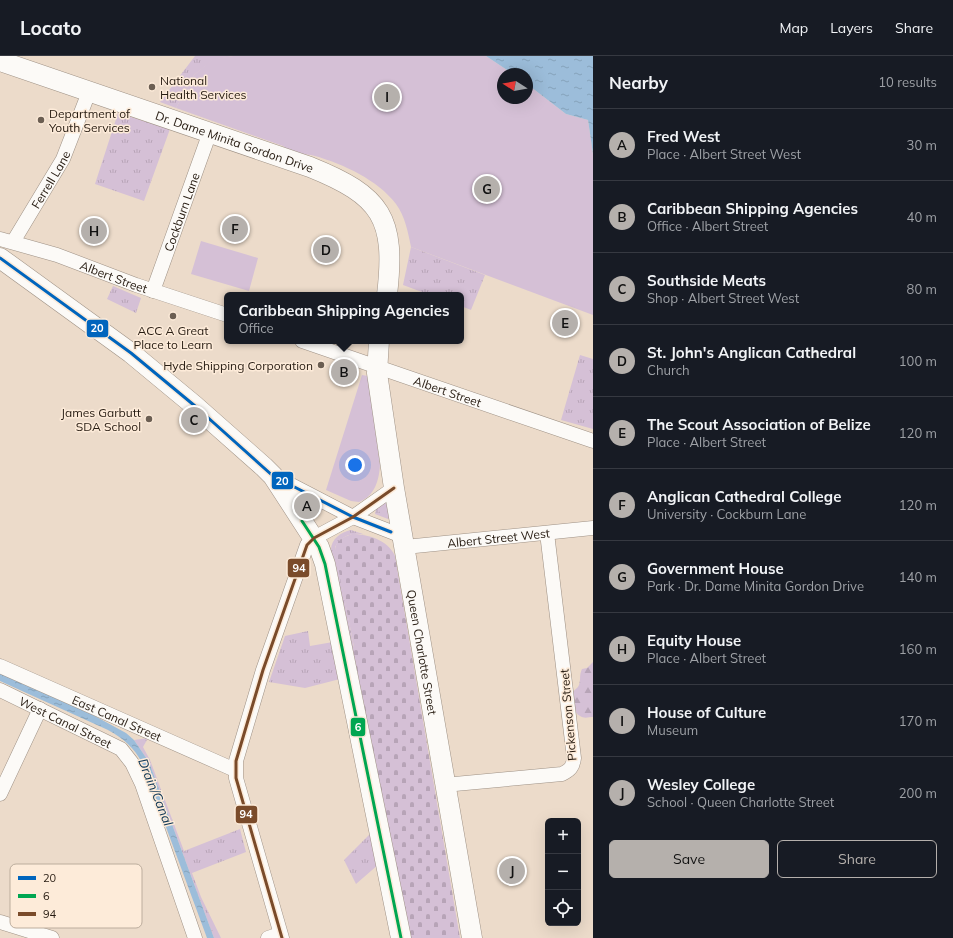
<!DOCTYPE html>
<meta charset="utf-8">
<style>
:root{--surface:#171b24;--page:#242831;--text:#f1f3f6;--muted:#9ea1a6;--line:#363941;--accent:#b5b0ac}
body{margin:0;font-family:Mulish,sans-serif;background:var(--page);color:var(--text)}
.controls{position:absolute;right:12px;bottom:12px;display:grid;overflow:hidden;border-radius:6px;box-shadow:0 4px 16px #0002}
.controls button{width:36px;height:36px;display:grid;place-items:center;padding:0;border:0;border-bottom:1px solid var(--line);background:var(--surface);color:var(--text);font:20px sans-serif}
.compass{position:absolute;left:497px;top:12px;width:36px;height:36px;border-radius:50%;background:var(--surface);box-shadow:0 4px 16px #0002;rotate:281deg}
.you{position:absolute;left:355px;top:409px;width:14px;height:14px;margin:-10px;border:3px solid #fff;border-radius:50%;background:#1a73e8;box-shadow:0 0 0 6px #1a73e833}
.badge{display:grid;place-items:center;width:26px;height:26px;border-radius:50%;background:var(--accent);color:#111;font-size:13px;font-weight:700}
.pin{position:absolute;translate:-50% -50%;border:2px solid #fff;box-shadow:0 1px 4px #0006}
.popup{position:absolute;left:224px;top:236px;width:240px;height:52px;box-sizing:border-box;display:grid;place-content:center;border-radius:6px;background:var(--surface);filter:drop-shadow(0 1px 3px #0005);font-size:13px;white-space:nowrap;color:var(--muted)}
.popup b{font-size:15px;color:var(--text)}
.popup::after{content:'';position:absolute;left:50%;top:100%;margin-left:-8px;border:8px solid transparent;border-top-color:var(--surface)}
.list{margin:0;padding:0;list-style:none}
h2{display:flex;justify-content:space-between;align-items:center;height:52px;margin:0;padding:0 16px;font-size:17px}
h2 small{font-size:13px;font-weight:400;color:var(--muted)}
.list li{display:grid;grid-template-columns:26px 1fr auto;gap:12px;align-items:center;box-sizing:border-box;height:72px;padding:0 16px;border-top:1px solid var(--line)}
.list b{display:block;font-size:15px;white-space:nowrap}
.list p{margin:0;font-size:13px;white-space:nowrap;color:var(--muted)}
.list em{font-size:13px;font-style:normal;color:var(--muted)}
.actions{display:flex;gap:8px;padding:12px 16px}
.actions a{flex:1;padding:9px 0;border:1px solid var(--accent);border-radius:6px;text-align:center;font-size:14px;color:var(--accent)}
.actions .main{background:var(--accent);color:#111}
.icon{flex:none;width:22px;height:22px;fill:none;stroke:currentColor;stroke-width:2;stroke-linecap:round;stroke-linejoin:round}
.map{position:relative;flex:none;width:593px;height:882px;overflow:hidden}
header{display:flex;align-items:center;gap:24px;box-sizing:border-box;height:56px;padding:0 20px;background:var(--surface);border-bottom:1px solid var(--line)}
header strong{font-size:19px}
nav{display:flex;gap:22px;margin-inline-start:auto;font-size:14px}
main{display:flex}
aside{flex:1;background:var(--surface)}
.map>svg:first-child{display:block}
.grass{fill:url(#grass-tufts)}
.forest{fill:url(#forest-firs)}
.cemetery{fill:url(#cemetery-stones)}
.park{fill:#d5c0d6}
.water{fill:url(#water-ripples)}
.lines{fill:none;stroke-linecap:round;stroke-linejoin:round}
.street-casing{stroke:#9e9185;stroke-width:15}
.secondary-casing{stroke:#9e9185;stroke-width:21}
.street{stroke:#fcfaf7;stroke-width:14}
.secondary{stroke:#fcfaf7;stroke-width:20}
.bus-1-casing{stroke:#fdebd9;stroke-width:6}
.bus-2-casing{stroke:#fdebd9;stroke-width:6}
.bus-3-casing{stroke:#fdebd9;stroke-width:6}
.bus-1{stroke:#0065bd;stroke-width:3}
.bus-2{stroke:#00a651;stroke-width:3}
.bus-3{stroke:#7a4b2a;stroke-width:3}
.poi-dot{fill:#6b5e52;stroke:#fdebd9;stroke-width:1.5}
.labels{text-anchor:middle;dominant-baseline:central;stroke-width:3;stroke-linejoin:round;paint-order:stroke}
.poi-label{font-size:12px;fill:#261b11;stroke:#fdebd9;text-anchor:start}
.street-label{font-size:12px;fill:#261b11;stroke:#fdebd9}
.water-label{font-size:13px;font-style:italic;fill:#0a3454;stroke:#fdebd9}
.key{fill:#fdebd9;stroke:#bcad9d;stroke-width:1}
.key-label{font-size:11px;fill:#261b11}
.line-badge{stroke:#fdebd9;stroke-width:1.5}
.badge-label{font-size:11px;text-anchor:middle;font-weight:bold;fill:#fff}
</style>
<header>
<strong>Locato</strong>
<nav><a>Map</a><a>Layers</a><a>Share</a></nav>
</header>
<main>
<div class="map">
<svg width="593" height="882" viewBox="0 0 593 882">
<defs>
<pattern id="grass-tufts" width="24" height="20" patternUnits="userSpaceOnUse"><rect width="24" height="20" fill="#d5c0d6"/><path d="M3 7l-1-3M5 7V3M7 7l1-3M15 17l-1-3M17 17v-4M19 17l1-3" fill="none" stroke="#b7a4b7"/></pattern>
<pattern id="forest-firs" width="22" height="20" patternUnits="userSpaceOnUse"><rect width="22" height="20" fill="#d5c0d6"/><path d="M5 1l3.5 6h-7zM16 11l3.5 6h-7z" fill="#b7a4b7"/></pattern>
<pattern id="cemetery-stones" width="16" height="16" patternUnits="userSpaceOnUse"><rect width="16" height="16" fill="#d5c0d6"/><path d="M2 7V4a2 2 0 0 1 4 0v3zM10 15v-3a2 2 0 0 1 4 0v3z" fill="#b7a4b7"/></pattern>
<pattern id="water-ripples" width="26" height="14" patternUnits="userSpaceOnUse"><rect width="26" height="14" fill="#9cbdda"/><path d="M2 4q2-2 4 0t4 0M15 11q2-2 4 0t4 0" fill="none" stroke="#86a2ba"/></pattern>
</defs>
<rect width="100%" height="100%" fill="#ecdbca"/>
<path class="grass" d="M195 0H233L213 4 194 19 176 52 160 46Z
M118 57 170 73 144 145 95 128Z
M411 191 485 219 471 254 461 250V239H430L403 229Z
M113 230 141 242 136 257 107 243Z
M580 299 593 303V373L561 364Z
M386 446H388L390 462 388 463 375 458 376 453Z
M351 474 369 480C356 475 342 478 335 491L354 592H351L331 494C331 483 341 476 351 474Z
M308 575 310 590 333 586 340 623 305 632 269 626 285 580Z
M148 682 143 691 150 704 184 795 240 773 246 796 192 817 201 841 221 882H214L149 706 134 684Z
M372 776 379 808 356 828 344 804Z"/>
<path class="forest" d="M593 606V661C589 661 584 663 580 660 574 657 570 643 573 636 575 633 578 632 579 629 581 623 579 619 582 613L587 612Z"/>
<path class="cemetery" d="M352 478C368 478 388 484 395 500L460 882H409L351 592 354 591 335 495C335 485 343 481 352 478Z"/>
<path class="park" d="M233 0H486L513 18H503V42H527V28L566 58 588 64 593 98V259L411 191C408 176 405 160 396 148 378 124 343 108 315 100 303 97 294 99 283 90L176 52 194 19 213 3Z
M201 185 258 202 249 235 191 218Z
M362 319 368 320 380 409C379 424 375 440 359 446L351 445 326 434Z
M297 440 323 452 318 459 311 464Z
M388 448 390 461 378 455Z"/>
<path class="water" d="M486 0H593V98L588 64 566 58 527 28V18H513Z
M0 617 93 659 126 677 134 684 149 706 214 882H207L143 709C135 692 124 683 108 674L0 625Z"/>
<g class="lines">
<g class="street-casing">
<g id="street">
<path id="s1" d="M0 183 57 199 136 229 227 259"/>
<path id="s2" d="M13 186 63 103 89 36"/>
<path id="s3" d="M153 235 210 76"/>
<path id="s4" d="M302 285 593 385"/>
<path d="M274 420 353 461 402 480"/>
<path id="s5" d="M405 491 593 472"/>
<path id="s6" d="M0 610 235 714"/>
<path id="s7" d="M0 634 121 693 132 707 142 728 195 882"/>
<path d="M444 729 562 718C570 714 573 711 574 702L547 477"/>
<path d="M0 738 40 653"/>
<path d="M0 866 52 882"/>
<path d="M268 882 280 878"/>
<path d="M282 882 236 722V705L263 614 307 489 314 482 353 461 394 432"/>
</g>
</g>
<g class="secondary-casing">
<g id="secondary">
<path id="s8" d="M0 5 310 111C382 140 396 162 387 239"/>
<path d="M0 202 131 297 195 350 264 411 273 420 319 491 325 508 401 882"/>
<path id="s9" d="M379 285 377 317 394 432 472 882"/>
</g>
</g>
<use href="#street" class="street"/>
<use href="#secondary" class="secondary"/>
<g class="bus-1-casing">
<path id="bus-1" d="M0 202 131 297 195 350 273 420 353 461 391 476"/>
</g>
<g class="bus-2-casing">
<path id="bus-2" d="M302 465 319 491 325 508 401 882"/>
</g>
<g class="bus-3-casing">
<path id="bus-3" d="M282 882 236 722V705L263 614 307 489 314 482 353 461 394 432"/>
</g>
<use href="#bus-1" class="bus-1"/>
<use href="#bus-2" class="bus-2"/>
<use href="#bus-3" class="bus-3"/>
</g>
<g class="poi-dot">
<circle cx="152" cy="31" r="4"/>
<circle cx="41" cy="64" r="4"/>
<circle cx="173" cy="260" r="4"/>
<circle cx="321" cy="309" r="4"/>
<circle cx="149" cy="363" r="4"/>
</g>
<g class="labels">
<g class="poi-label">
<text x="160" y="24">National<tspan x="160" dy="14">Health Services</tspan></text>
<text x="49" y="57">Department of<tspan x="49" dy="14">Youth Services</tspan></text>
<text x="173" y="274" text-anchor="middle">ACC A Great<tspan x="173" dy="14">Place to Learn</tspan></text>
<text x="313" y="309" text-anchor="end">Hyde Shipping Corporation</text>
<text x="141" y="356" text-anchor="end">James Garbutt<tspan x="141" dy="14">SDA School</tspan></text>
</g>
<g class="street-label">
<text stroke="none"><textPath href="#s8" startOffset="248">Dr. Dame Minita Gordon Drive</textPath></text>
<text stroke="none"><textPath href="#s2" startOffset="73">Ferrell Lane</textPath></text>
<text stroke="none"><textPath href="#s3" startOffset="84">Cockburn Lane</textPath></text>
<text stroke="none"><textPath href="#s1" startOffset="120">Albert Street</textPath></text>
<text stroke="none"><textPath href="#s4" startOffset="154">Albert Street</textPath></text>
<text stroke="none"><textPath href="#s5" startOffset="94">Albert Street West</textPath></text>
<text stroke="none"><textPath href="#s9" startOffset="315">Queen Charlotte Street</textPath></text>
<text transform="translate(568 659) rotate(-95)">Pickenson Street</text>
<text stroke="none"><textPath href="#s6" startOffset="128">East Canal Street</textPath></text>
<text stroke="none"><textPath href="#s7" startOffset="73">West Canal Street</textPath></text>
</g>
<g class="water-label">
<text transform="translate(156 736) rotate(68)">Drain/Canal</text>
</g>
</g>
<rect x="10" y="808" width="132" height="64" rx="6" class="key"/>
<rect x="18" y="820" width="18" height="4" fill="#0065bd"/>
<rect x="18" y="838" width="18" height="4" fill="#00a651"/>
<rect x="18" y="856" width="18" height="4" fill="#7a4b2a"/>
<g class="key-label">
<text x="43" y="826">20</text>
<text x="43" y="844">6</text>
<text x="43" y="862">94</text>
</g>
<g class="line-badge">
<rect x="86" y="263" width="23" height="19" rx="4" fill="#0065bd"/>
<rect x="271" y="415" width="23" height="19" rx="4" fill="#0065bd"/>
<rect x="287" y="502" width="23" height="20" rx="4" fill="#7a4b2a"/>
<rect x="350" y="661" width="16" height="20" rx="4" fill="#00a651"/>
<rect x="235" y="749" width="23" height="19" rx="4" fill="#7a4b2a"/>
</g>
<g class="badge-label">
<text x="97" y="276">20</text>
<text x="282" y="429">20</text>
<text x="299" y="516">94</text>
<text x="358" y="675">6</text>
<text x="246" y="762">94</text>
</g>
</svg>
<div class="controls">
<button>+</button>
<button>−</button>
<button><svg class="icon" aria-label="locate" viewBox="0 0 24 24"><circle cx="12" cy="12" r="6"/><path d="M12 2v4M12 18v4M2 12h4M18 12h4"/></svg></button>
</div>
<svg class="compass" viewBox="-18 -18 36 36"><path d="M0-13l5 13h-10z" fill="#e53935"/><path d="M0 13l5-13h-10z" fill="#9ea1a6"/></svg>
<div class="you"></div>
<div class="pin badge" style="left:307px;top:450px">A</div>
<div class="pin badge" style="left:344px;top:316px">B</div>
<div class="popup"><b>Caribbean Shipping Agencies</b>Office</div>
<div class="pin badge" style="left:194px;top:364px">C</div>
<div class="pin badge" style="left:326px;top:194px">D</div>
<div class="pin badge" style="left:565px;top:267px">E</div>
<div class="pin badge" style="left:235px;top:173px">F</div>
<div class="pin badge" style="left:487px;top:133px">G</div>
<div class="pin badge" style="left:94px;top:175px">H</div>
<div class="pin badge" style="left:387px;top:41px">I</div>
<div class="pin badge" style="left:512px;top:815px">J</div>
</div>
<aside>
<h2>Nearby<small>10 results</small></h2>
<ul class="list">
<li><span class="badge">A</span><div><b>Fred West</b><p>Place · Albert Street West</p></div><em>30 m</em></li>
<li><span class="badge">B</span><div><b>Caribbean Shipping Agencies</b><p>Office · Albert Street</p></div><em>40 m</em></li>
<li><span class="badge">C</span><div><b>Southside Meats</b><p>Shop · Albert Street West</p></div><em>80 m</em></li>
<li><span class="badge">D</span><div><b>St. John's Anglican Cathedral</b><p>Church</p></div><em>100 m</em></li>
<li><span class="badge">E</span><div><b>The Scout Association of Belize</b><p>Place · Albert Street</p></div><em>120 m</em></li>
<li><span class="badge">F</span><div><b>Anglican Cathedral College</b><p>University · Cockburn Lane</p></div><em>120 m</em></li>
<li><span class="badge">G</span><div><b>Government House</b><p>Park · Dr. Dame Minita Gordon Drive</p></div><em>140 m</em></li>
<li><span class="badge">H</span><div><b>Equity House</b><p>Place · Albert Street</p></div><em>160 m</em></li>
<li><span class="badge">I</span><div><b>House of Culture</b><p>Museum</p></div><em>170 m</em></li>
<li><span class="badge">J</span><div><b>Wesley College</b><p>School · Queen Charlotte Street</p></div><em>200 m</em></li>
</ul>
<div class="actions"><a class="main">Save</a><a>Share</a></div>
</aside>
</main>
